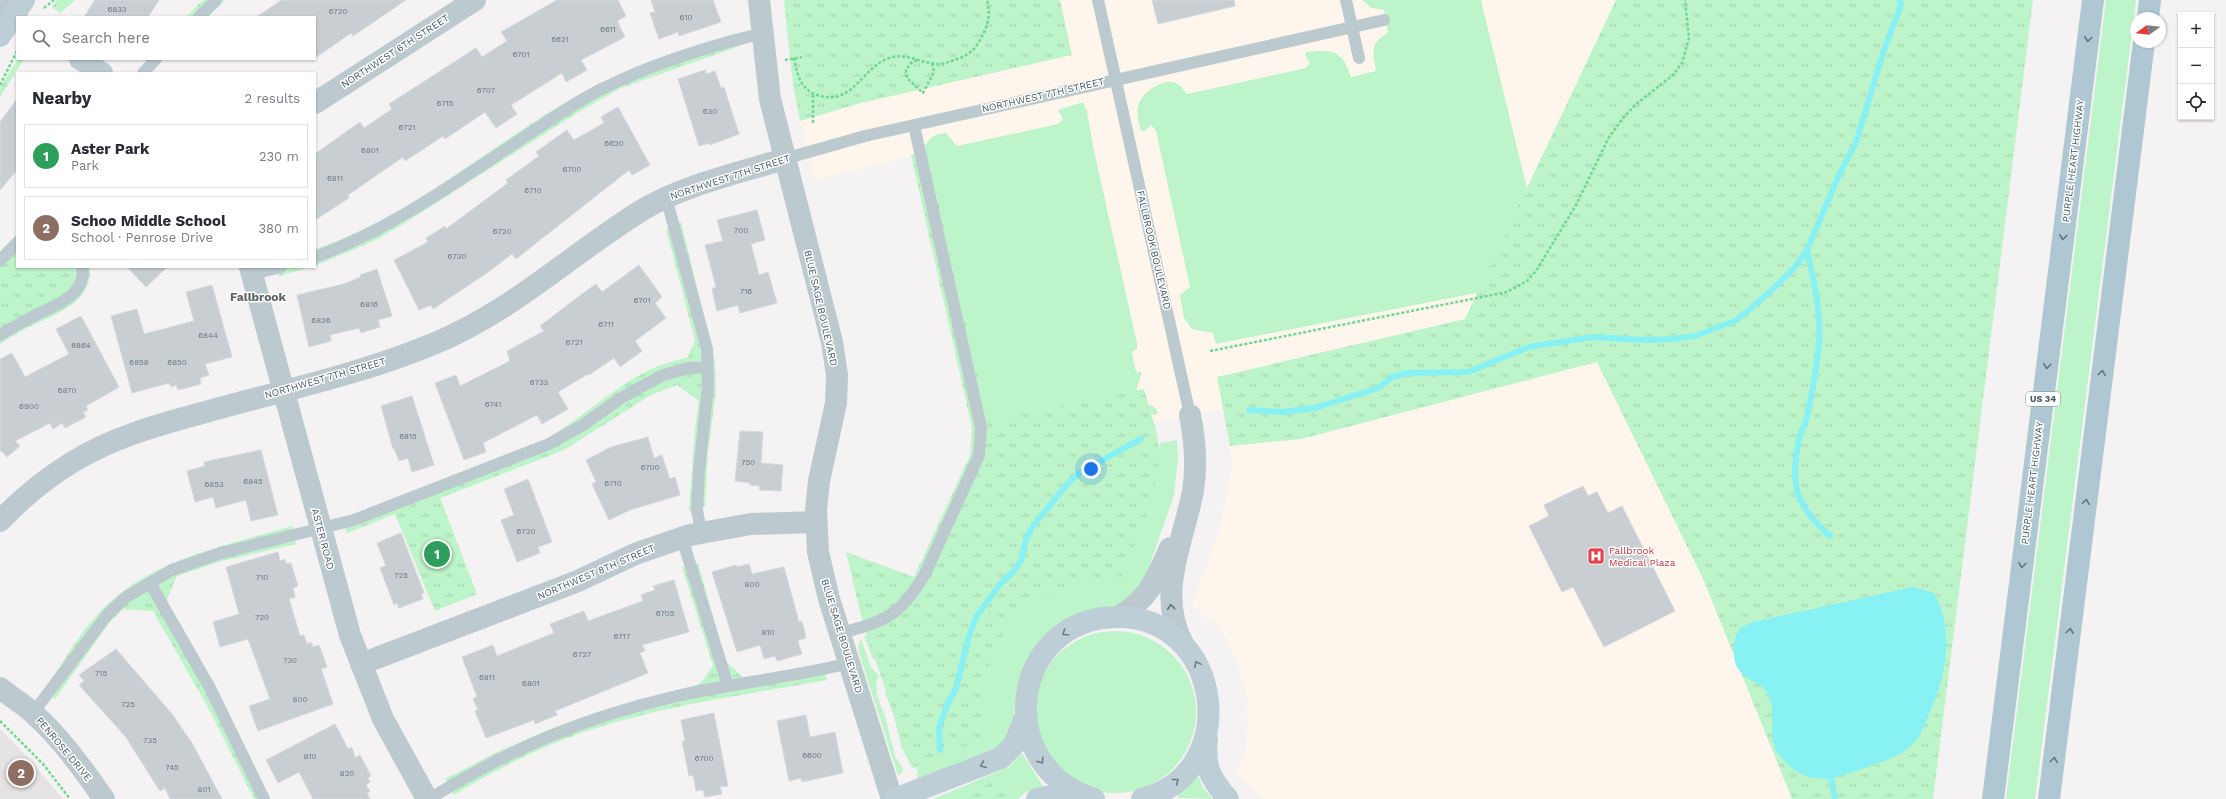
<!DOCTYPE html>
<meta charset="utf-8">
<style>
:root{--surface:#fff;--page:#f2f2f3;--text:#2b2b33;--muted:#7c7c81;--line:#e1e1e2;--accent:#1c5e8b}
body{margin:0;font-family:"Work Sans",sans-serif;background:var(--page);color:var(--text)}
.controls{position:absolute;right:12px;top:12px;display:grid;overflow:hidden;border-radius:0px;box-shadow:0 1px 3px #0004}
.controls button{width:36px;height:36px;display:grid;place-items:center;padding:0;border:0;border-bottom:1px solid var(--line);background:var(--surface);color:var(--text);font:20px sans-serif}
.compass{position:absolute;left:2130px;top:12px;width:36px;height:36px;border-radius:50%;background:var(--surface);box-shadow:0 1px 3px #0004;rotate:255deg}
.you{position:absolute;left:1091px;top:469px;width:14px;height:14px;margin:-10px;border:3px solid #fff;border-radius:50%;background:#1a73e8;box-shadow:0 0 0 6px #1a73e833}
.badge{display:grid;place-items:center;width:26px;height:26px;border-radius:50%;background:var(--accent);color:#fff;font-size:13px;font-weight:700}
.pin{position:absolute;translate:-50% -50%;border:2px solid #fff;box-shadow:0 1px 4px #0006}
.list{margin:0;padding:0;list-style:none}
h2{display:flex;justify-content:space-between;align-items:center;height:52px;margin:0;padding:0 16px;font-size:17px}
h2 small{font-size:13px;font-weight:400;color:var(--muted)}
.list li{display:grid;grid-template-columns:26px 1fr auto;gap:12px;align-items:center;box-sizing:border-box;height:64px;margin:0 8px 8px;padding:0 8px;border:1px solid var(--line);border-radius:0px}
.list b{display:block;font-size:15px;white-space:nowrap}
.list p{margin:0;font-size:13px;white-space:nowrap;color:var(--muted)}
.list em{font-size:13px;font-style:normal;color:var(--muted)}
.icon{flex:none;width:22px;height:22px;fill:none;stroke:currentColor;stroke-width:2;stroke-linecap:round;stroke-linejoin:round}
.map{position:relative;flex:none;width:2226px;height:799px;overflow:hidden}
.search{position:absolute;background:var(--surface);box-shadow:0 1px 3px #0004;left:16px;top:16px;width:300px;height:44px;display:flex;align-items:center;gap:10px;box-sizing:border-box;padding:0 14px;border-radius:0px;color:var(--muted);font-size:15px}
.panel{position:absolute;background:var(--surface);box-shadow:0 1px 3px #0004;left:16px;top:72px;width:300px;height:196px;border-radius:0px}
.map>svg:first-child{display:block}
.commercial{fill:#fef5ec}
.education{fill:#e5e3e4}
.green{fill:#bef4c9}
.park{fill:url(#park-tufts)}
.water{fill:#87f1f4}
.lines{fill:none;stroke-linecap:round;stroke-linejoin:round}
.stream{stroke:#87f1f4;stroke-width:6}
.building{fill:#c8ced2;stroke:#d5d9dd}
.path{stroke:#72d693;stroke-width:2.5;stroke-dasharray:3 2;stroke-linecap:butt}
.lane{stroke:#bccacf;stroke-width:12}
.street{stroke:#bccacf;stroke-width:22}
.secondary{stroke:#beced7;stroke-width:22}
.primary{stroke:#afc7d2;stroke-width:22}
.oneway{stroke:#61757d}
.oneway2{stroke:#64767c}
.oneway3{stroke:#6b7d84}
.labels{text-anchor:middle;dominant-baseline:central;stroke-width:3;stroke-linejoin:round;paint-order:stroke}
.number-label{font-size:8px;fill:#67777d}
.shield{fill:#fff;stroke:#7e8c90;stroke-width:1}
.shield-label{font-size:9px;font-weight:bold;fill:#475a61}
.street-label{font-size:10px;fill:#475a61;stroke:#fff}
.health-label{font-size:10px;fill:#be3a42;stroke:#fff;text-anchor:start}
.quarter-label{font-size:12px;font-weight:bold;fill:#5d6467;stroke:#fff}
</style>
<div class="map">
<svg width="2226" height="799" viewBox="0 0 2226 799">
<defs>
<pattern id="park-tufts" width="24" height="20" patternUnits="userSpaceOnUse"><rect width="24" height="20" fill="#bef4c9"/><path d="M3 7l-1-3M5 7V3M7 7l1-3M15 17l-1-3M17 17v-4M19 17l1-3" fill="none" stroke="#a5d3af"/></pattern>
</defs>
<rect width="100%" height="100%" fill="#f4f2f2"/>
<path class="commercial" d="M784 0H1616L1465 319 1217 377 1223 409 1153 423 1144 389 988 422 927 151 815 180 797 108Z
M1597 362 1704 581 1792 799H1262L1236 772 1245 753 1248 726 1247 701 1239 670 1231 646 1215 623 1192 606 1219 529 1228 491 1231 468 1230 446 1301 439Z"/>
<path class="education" d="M0 729 23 752 63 799H0Z"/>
<path class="green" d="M1362 0H1481L1543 254 1491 290 1216 344 1213 333 1192 329 1184 318 1180 295 1190 287 1156 131 1151 125 1145 131H1141C1139 123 1136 114 1138 106 1141 93 1163 77 1176 83 1181 85 1184 91 1187 94L1306 68 1310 63 1305 55 1306 52C1332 50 1342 49 1351 77L1376 71C1373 52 1369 44 1388 32L1384 10 1371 8Z
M2106 0H2136L2035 799H2006Z
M1083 102 1087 111 1093 146 1137 343V349L1132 352 1136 372H1142L1135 394 877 662 872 657 864 636 883 629 983 462 925 145C932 136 935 134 946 133L957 146 1058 124 1063 119 1058 110Z
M1142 403C1150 405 1157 406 1158 414L1153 415 1148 407 1156 432V459L1160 443 1177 440 1178 458 1174 495 1141 590 1023 672 1016 690 1013 729 1000 749 921 782 917 777 918 770 910 764 902 748 893 713 886 696 885 688 887 680Z
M1034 712a81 81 0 1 1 162 0a81 81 0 1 1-162 0Z
M861 639 871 667 879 676 876 682 877 696 885 716 895 756 903 769 902 773 898 775 860 656 858 646Z
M1022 753 1043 786 1026 792 1018 799H933L1009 767Z
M1198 776 1203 788 1213 799 1178 798V795Z"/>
<path class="park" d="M57 0H75L60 13 52 7Z
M203 0H225L208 17H186Z
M784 0H1060L1072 55 861 103 800 121 793 85Z
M1616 0H2033L1933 799H1792L1704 581 1597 362 1301 439 1230 446 1217 377 1465 319Z
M736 33 737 47 621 88 577 113 405 223 376 240 315 266V249C409 218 483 150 568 101 621 70 678 51 736 33Z
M18 59H24L0 97V87Z
M927 151 988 421 1144 389C1149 408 1158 431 1159 451 1159 495 1137 539 1121 579 1085 578 1049 588 1021 611 999 630 983 677 981 705 980 717 983 728 984 739L912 768 862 620 846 552 914 577 970 455 972 428 911 155Z
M681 222 715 362 716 392 708 452 705 506 689 511 695 429 699 401 677 385 651 395 564 450 440 498 477 594 435 611 395 514 347 533 343 519 544 440C582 419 619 382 658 366 667 363 678 360 688 357L695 340 666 229Z
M17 234V267H90C93 303 55 314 29 327 19 332 9 338 0 344V251Z
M277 267H311L279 276Z
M292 526 296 544 222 561 177 576 165 604 269 799H254L210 711 153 611 123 609 109 623 55 699 44 691C60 667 78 635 98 614 147 559 225 546 292 526Z
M698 563 726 662 745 679 822 665 827 680C745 695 662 705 584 732 538 748 495 770 454 795L445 779 499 751 548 730 600 711 700 684 713 666 682 567Z
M1002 778 1013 794 1009 799H951Z"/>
<path class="water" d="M1913 587 1934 593C1953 626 1948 672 1932 707 1926 720 1922 736 1911 746 1898 757 1882 762 1867 767 1832 780 1808 789 1780 756 1765 739 1778 712 1768 694 1761 682 1745 680 1738 669 1732 660 1732 637 1740 629 1743 626 1749 624 1753 622Z"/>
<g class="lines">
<path class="stream" d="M1807 250C1814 283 1823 317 1818 351 1816 371 1811 398 1807 417 1805 425 1800 432 1799 440 1789 486 1796 506 1830 536
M1249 410 1282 412 1315 408 1378 388 1392 377 1408 373 1468 372 1529 347 1593 337 1645 340 1672 339 1695 336 1737 320 1773 289 1795 267 1807 250 1839 175 1856 142 1884 50 1901 5 1900 0
M940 750 939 728 947 705 956 688 969 636 976 617 1000 584 1013 572 1021 561 1026 539 1033 526 1069 482 1082 471 1141 439
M1831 779 1835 799"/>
</g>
<path class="building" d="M95 0H159L148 17H84Z
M282 0H406L353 36 351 33 315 58V17H256Z
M557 0H618L626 16 617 21 625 37 581 60 587 70 566 82 562 73 511 105 517 114 496 128 485 112 445 139 443 136 405 161 403 157 348 195 349 198 315 220V154L360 122 364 128 392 109 389 104 476 48 482 57 507 41 501 32Z
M651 0H713L721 22 679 36 678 32 659 39 650 13 655 12Z
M1152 0H1234L1235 6 1158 24Z
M705 70 706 74 715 71 721 88 724 87 739 134 710 145 709 143 699 146 678 79Z
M17 99V170L0 190V122Z
M618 107 650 165 632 175 629 170 516 259 512 254 484 275 433 309 431 305 419 310 394 260 428 242 426 238 445 226 446 229 508 183 506 180 539 156 536 152 567 130 574 140 604 123 601 117Z
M757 210 765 240 751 244 759 275 768 272 777 303 740 313 738 305 717 311 712 289 716 287 705 245 723 241 717 220Z
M639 265 662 297 655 303 666 318 635 341 642 351 620 367 614 358 589 375 588 374 558 392 568 409 542 424 537 415 483 443 486 452 464 460 435 383 456 375 460 386 510 361 507 351 544 331 540 326 578 297 596 284 602 292Z
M127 267H167L146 287Z
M377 269 392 316 378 320 380 327 361 333 359 328 330 335 331 341 309 347 297 295 344 284 361 277 360 275Z
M212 285 232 357 205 364 209 375 200 378 201 384 178 390 176 385 171 387 169 383 132 393 111 316 137 309 144 334 194 321 186 292Z
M81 316 119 387 86 406 88 410 83 412 86 417 65 428 62 423 53 429 50 423 15 441 20 446 7 457 0 450V359L12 353 25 377 69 354 56 329Z
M412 396 434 465 412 472 408 458 399 461 394 448 393 449 381 406Z
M740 431 763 432 761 463 783 465 781 491 759 490 760 486 750 485V483L735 481Z
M648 437 654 458 662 455 669 477 670 479 675 477 680 495 630 510 609 520 592 484 596 482 586 460 611 447Z
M261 450 278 515 251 521 246 500 216 508 213 497 195 502 187 471 205 466 204 462Z
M528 479 552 542 538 547 540 553 517 562 501 520 514 515 504 489Z
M1583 486 1588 496 1597 492 1608 513 1622 506 1675 611 1604 647 1573 587 1562 592 1529 526 1549 516 1544 505Z
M401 533 424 593 421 594 423 599 399 608 397 603 394 605 380 568 386 566 377 543Z
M278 552 280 561 285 559 286 564 291 563 298 586 293 588 295 597 289 599 300 636 304 635 307 644 311 642 313 647 319 645 327 667 321 669 333 704 258 731 249 706 270 699 248 639 220 647 213 622 239 614 226 567Z
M749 564 752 574 784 567 799 622 802 621 806 638 799 640 798 642 802 654 777 661 775 656 764 659 760 645 737 652 712 572 736 565 737 567Z
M674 580 689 632 642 645 645 651 640 653 648 673 555 711 557 715 535 724 534 720 486 738 475 711 478 710 473 699 477 697 462 657 493 645 497 656 554 633 550 624 584 611 588 621 643 601 641 595 655 590 653 586Z
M116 649 172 714 192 743 222 799H170L165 788 160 791 125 736 79 685 84 681 79 675Z
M714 713 728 786 720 787 722 794 705 797 703 790 696 791 693 775 689 776 682 741H685L681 720Z
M806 715 810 737 835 732 843 773 802 782 801 778 789 781 777 721Z
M335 724 348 749 352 747 355 758 360 755 371 776 368 778 370 782 366 785 370 791 367 793 370 799H313L299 772 278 783 266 760Z"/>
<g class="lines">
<path class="path" d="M44 8 54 0
M794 58C797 74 800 89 817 95 853 107 861 68 889 58 906 52 922 64 939 64 946 64 953 60 960 58 970 54 976 48 981 38 988 26 991 13 987 0
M785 60 802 57
M917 60 911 63 906 70 907 78 923 93 934 72 932 63
M0 85 17 51
M813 123V93
M1210 351 1507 292 1527 281 1536 271 1576 205 1609 137 1624 117 1635 105 1673 75 1682 63 1689 38 1685 0
M0 721 43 764 70 799"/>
<path class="lane" d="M1098 0 1190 415
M1346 0 1359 58
M199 17 216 0
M143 73 156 59
M784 159 865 136 1384 20
M666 197 707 349 708 386 699 471 697 510 701 532
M315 257C394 228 462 178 532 132 556 116 580 99 606 87 656 62 710 46 763 33
M0 261 17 243
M252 274 281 267
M0 335C10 329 20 323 30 318 50 307 88 297 82 267
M682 538 728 686
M150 583 210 688 264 799
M841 633C886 621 900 616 925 574L979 455 981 428 914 125
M33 713 107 615 126 597 172 570 221 553 354 520 549 444 583 425 621 398 663 375 689 368 707 367
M429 799C510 749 585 717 677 696 735 683 793 677 850 663"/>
<path class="street" d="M759 0 770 99 832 342 837 375 836 403 819 481 816 510 818 552 829 599 892 799
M0 5 17 17
M80 59 102 73
M315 103 475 0
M250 267 350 635 383 719 427 799
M0 521C21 499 45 479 71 463 111 438 157 425 202 413 279 391 359 375 433 344 512 312 572 253 644 209 684 185 739 173 784 159
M1118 617C1150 598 1155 581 1170 548
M1183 644C1156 593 1183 543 1193 491 1197 466 1195 440 1190 415
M361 664 578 581 635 554 690 535 751 524 816 522
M0 688C11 697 24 704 34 714 61 738 83 769 104 799"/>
<path class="secondary" d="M0 36 24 0
M1207 739C1204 767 1210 778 1228 799
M895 799 1001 758 1014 745 1025 718
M1037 799 1055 795H1080
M1094 799C990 766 1011 618 1117 617 1223 616 1244 773 1142 799"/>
<path class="primary" d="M2148 18 2150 0
M1993 799 2093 0
M2049 799 2144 42"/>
</g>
<defs><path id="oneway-chevron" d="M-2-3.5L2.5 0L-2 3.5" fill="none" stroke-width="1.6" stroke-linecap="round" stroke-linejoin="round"/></defs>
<g class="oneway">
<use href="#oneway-chevron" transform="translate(2088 39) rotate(97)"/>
<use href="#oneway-chevron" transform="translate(2063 237) rotate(97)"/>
<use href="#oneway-chevron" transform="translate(2047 366) rotate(97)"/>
<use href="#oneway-chevron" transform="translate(2102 373) rotate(-83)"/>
<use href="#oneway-chevron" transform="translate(2086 502) rotate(-83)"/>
<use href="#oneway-chevron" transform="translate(2022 565) rotate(97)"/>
<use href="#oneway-chevron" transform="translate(2070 631) rotate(-83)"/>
<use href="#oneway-chevron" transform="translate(2054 760) rotate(-83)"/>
</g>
<use class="oneway2" href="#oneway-chevron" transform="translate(1171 607) rotate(-96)"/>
<g class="oneway3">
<use href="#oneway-chevron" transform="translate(1065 633) rotate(145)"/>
<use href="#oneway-chevron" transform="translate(1197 664) rotate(-118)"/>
<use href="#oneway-chevron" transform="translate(1041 761) rotate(57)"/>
<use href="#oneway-chevron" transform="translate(983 765) rotate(157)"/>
<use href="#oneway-chevron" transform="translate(1176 781) rotate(-39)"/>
</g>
<defs>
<g id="hospital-square" transform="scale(0.9)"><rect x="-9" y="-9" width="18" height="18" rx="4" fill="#e0444e" stroke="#fff"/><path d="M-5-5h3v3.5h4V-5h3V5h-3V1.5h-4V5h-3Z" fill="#fff"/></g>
</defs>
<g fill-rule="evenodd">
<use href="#hospital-square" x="1596" y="556"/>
</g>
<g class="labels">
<g class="number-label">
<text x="117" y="9">6833</text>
<text x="338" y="11">6720</text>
<text x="686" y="17">610</text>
<text x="608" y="29">6611</text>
<text x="560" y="39">6621</text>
<text x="521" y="54">6701</text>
<text x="486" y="90">6707</text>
<text x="445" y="103">6715</text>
<text x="710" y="111">630</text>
<text x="407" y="127">6721</text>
<text x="614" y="143">6620</text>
<text x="370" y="150">6801</text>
<text x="572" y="169">6700</text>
<text x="335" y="178">6811</text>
<text x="533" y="190">6710</text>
<text x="741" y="230">700</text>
<text x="502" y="231">6720</text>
<text x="457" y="256">6730</text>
<text x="746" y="291">716</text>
<text x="642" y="300">6701</text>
<text x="369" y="304">6816</text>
<text x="321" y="320">6826</text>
<text x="606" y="324">6711</text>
<text x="208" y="335">6844</text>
<text x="574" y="342">6721</text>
<text x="81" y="345">6864</text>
<text x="139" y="362">6858</text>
<text x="177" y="362">6850</text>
<text x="539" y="382">6733</text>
<text x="67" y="390">6870</text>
<text x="493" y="404">6741</text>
<text x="29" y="406">6900</text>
<text x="408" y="436">6815</text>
<text x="748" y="462">750</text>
<text x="650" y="467">6700</text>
<text x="253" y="481">6845</text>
<text x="613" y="483">6710</text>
<text x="214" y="484">6853</text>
<text x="526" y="531">6730</text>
<text x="401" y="575">725</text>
<text x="262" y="577">710</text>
<text x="752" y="584">800</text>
<text x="665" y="613">6705</text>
<text x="262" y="617">720</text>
<text x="768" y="632">810</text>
<text x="622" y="636">6717</text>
<text x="582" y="654">6727</text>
<text x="290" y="660">730</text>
<text x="101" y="673">715</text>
<text x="487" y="677">6811</text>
<text x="531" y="683">6801</text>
<text x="300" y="699">800</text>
<text x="128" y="704">725</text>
<text x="150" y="740">735</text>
<text x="812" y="755">6600</text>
<text x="310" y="756">810</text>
<text x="704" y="758">6700</text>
<text x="172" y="767">745</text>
<text x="347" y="773">820</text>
<text x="204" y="789">801</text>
</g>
<rect class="shield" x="2026" y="392" width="34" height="14" rx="3"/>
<g class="shield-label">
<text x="2043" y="399">US 34</text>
</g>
<g class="street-label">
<text transform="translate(395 51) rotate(-33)">NORTHWEST 6TH STREET</text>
<text transform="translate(1043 95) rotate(-13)">NORTHWEST 7TH STREET</text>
<text transform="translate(2073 161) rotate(-83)">PURPLE HEART HIGHWAY</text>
<text transform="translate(730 177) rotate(-18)">NORTHWEST 7TH STREET</text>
<text transform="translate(1154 250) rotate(77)">FALLBROOK BOULEVARD</text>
<text transform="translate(821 308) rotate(77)">BLUE SAGE BOULEVARD</text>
<text transform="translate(325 378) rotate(-16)">NORTHWEST 7TH STREET</text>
<text transform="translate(2032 483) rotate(-83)">PURPLE HEART HIGHWAY</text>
<text transform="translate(323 539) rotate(75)">ASTER ROAD</text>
<text transform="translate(596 572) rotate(-23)">NORTHWEST 8TH STREET</text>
<text transform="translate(842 636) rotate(73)">BLUE SAGE BOULEVARD</text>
<text transform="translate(64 749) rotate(50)">PENROSE DRIVE</text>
</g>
<g class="health-label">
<text x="1609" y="550">Fallbrook<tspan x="1609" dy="12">Medical Plaza</tspan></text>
</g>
<g class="quarter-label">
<text x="258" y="297">Fallbrook</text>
</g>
</g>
</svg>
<div class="controls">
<button>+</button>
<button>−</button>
<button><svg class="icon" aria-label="locate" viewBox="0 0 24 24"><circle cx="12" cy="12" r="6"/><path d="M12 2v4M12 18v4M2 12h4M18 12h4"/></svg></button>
</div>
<svg class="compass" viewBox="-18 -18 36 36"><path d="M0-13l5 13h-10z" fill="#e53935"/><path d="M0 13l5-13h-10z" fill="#7c7c81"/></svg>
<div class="you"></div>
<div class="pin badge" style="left:437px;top:554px;background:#2e9e5b">1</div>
<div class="pin badge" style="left:21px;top:773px;background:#8d6e63">2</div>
<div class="search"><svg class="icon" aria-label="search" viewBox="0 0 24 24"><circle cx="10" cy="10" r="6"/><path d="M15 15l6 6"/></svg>Search here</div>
<section class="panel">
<h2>Nearby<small>2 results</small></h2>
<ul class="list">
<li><span class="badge" style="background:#2e9e5b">1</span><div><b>Aster Park</b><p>Park</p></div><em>230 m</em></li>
<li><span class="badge" style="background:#8d6e63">2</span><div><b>Schoo Middle School</b><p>School · Penrose Drive</p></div><em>380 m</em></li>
</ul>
</section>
</div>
